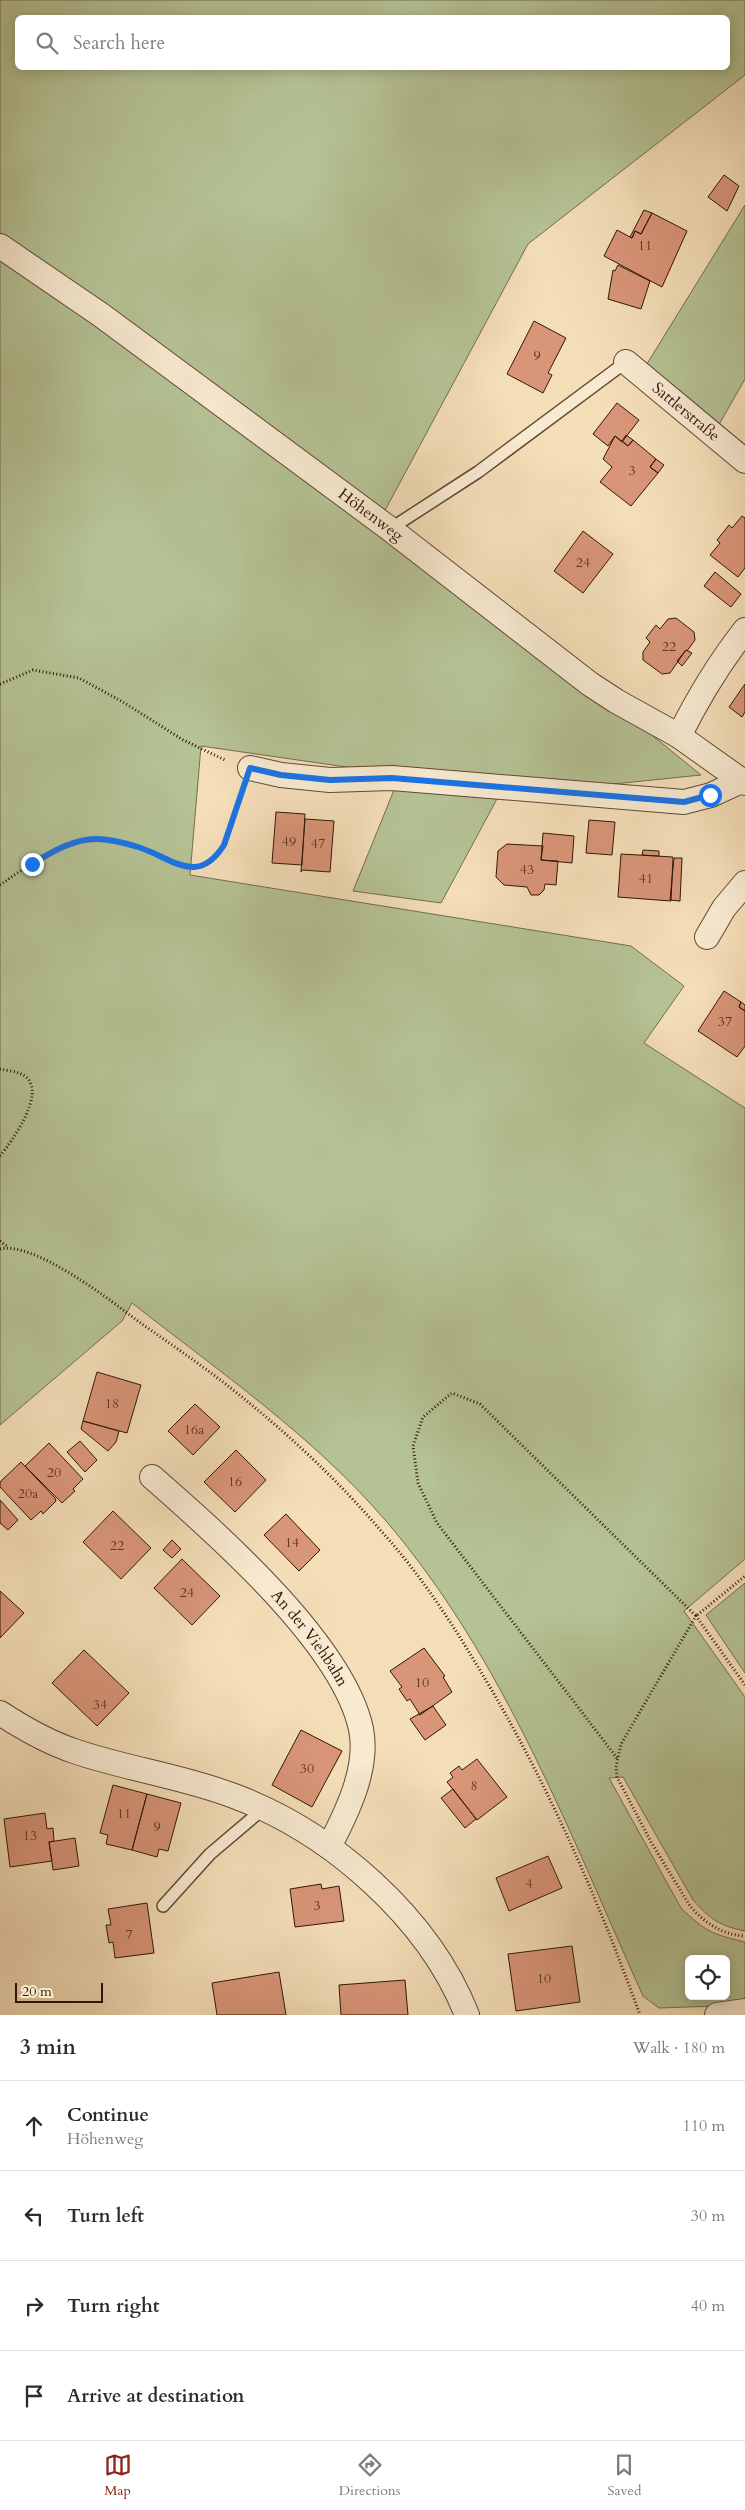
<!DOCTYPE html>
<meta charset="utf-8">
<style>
:root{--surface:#fff;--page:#f7f7f7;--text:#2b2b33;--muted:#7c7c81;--line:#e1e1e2;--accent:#8f2418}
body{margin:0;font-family:Cardo,serif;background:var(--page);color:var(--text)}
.controls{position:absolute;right:15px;bottom:15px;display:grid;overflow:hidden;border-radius:8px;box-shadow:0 2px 12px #0003}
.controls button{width:45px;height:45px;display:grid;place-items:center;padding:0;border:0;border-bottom:1px solid var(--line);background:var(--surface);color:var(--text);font:25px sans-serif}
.scale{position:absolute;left:15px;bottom:12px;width:88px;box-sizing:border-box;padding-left:5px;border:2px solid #321607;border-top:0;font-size:14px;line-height:18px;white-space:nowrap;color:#321607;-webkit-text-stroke:4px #f8ead1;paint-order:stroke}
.stop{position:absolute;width:15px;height:15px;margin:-11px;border:4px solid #1a73e8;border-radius:50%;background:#fff}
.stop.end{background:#1a73e8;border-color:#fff;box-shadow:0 1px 5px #0008}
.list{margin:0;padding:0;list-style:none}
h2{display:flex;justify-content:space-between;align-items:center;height:65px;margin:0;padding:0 20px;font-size:21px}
h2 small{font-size:16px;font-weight:400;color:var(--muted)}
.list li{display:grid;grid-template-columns:32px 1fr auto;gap:15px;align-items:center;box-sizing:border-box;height:90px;padding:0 20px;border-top:1px solid var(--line)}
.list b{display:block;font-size:19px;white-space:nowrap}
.list p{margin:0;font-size:16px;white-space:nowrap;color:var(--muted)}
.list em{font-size:16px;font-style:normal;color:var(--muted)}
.icon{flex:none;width:28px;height:28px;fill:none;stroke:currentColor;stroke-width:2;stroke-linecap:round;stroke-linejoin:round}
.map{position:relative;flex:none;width:745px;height:2015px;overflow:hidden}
.search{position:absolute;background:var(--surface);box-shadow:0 2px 12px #0003;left:15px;right:15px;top:15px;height:55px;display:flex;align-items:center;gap:12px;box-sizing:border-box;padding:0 18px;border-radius:8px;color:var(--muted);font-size:19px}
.sheet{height:425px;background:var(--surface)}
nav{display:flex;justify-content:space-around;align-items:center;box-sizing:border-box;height:70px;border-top:1px solid var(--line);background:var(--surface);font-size:14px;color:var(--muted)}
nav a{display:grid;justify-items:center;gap:2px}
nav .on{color:var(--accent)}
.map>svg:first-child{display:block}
.green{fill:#b5c294;stroke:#746c4e;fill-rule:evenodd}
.building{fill:#d99578;stroke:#321607}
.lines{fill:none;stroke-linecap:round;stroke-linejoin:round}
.lane-casing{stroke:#624833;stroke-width:14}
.street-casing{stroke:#624833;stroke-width:26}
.path{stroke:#321607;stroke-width:3;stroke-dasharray:1 2.5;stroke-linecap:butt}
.lane{stroke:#f8ead1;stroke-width:11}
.street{stroke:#f8ead1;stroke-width:24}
.route{stroke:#1a73e8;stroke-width:6}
.labels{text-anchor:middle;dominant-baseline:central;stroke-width:4.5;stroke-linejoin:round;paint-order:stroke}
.number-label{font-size:14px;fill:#5c3623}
.street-label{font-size:16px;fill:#321607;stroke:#f8ead1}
</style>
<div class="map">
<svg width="745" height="2015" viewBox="0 0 745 2015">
<rect width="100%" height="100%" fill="#f4deb8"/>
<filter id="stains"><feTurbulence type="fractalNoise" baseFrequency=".004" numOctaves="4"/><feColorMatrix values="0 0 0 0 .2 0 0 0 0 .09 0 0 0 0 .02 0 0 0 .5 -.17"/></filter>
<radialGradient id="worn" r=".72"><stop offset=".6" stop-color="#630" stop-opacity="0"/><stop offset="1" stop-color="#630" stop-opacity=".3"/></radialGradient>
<path class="green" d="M0 0H745V75L528 244 382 516 701 775 526 793 201 746 190 875 631 946 684 986 644 1043 745 1108V1559L684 1611 745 1697V1931C720 1926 710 1919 693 1900L623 1777 609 1778 681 1908C706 1932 712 1934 745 1942V2005L659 2008 643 1996C569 1832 504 1659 386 1521 313 1436 220 1372 132 1303L122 1321 0 1425ZM18 18H728V68H18ZM689 1959H726V1996H689Z
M745 205V379L717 428 645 367Z
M394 790 498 797 441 903 353 891Z
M745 1583V1673L706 1615Z"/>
<path class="building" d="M724 175 739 186 727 211 708 197Z
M644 210 652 213 641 234 635 231 632 238 630 237Z
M652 213 687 231 662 287 604 256 617 230 632 238 635 231 641 234Z
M618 265 650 281 641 309 608 299 613 270 615 271Z
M534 321 566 338 548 373 552 375 543 393 507 374Z
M617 403 639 420 622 442 615 436 608 446 593 434Z
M626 435 633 440 628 446 622 441Z
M615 436 628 446 633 440 656 459 650 467 658 473 631 506 600 482 612 467 603 459Z
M656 459 664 465 658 473 650 467Z
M742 516 745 518V568L738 577 710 555 720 543 717 540 729 525 732 528Z
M583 531 613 554 583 593 554 571Z
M715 572 741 594 731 607 704 586Z
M676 618 694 632 695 640 687 651 686 650 670 673 662 674 643 660V652L650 642 646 638 656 625 660 629 668 619Z
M686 650 692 653 682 666 677 661Z
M745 684V712L742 717 729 707Z
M276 812 305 814 302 865 272 863Z
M305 819 334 821 330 872 302 870 301 872Z
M589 820 615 822 612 855 586 853Z
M543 833 574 836 572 863 541 860Z
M507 844 543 846 541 860 558 861 556 885 545 884 544 890 539 895H531L527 887 504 885 496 877 498 851Z
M643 850 659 851V856L642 855Z
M621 854 673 857 671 901 618 897Z
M674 858H682L680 901 670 900Z
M724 991 741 1002 739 1007 745 1011V1046L737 1057 698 1031Z
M741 1002 745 1005V1011L739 1007Z
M97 1372 141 1385 127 1433 83 1421Z
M195 1404 220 1427 193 1455 168 1431Z
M83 1421 119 1431 116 1442 108 1451 81 1429Z
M80 1441 97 1460 85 1472 67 1452Z
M49 1443 83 1479 73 1489 75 1491 62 1503 25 1466Z
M236 1450 266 1480 235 1512 204 1482Z
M21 1462 55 1498 56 1501 43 1514 41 1511 31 1520 0 1487V1482Z
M0 1500 18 1520 8 1530 0 1523Z
M113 1511 151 1548 121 1579 83 1542Z
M286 1514 320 1550 299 1571 264 1535Z
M172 1540 181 1549 172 1558 163 1550Z
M182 1559 220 1596 192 1625 154 1588Z
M0 1591 24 1613 0 1638Z
M424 1648 445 1676 443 1677 452 1692 420 1715 410 1699 407 1701 399 1689 402 1687 390 1671Z
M84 1650 129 1693 97 1726 52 1683Z
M433 1706 446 1725 425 1740 410 1719Z
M301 1730 342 1751 312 1807 272 1785Z
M477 1759 507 1797 477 1820 447 1782 453 1777 450 1773 459 1766 462 1770Z
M113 1785 147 1794 132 1850 106 1844 108 1835 100 1833Z
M453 1789 476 1819 465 1828 441 1798Z
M147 1794 181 1803 168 1851 159 1849 157 1857 132 1850Z
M45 1813 47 1829 53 1828 54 1841 49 1842 52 1861 10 1867 4 1819Z
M75 1838 79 1866 53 1870 49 1842Z
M548 1856 562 1888 509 1911 496 1878Z
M321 1884 322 1889 339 1886 344 1921 295 1927 290 1889Z
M147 1903 154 1953 115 1958 113 1942 109 1943 106 1925H111L108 1909Z
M572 1946 580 2002 516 2011 508 1954Z
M279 1972 286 2015H217L212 1983Z
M405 1980 408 2015H341L339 1985Z"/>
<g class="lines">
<g class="lane-casing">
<path id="lane" d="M390 529 478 472 626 362
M163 1906 210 1854 263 1809"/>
</g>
<g class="street-casing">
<g id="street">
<path id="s1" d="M0 246 101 315 390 529 590 684 616 701 679 736 745 783"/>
<path id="s2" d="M626 362 745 461"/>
<path d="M679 736C698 698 719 663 745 630"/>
<path d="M250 768 281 775 330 780 392 778 684 802 711 795 741 781"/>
<path d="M707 937 724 908 745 883"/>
<path id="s3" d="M152 1477C216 1533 343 1644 361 1729 369 1768 347 1812 330 1845"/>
<path d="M0 1713C23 1728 47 1742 74 1751 126 1769 182 1776 234 1796 331 1832 429 1918 467 2015"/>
<path d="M717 2015 745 2011"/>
</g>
</g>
<path class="path" d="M0 684 33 670 79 678 123 702 183 740 225 760
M0 885C28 866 60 840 95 839 110 839 128 843 141 848 170 860 202 886 224 846 232 830 236 809 242 792
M0 1069C8 1071 19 1071 26 1077 46 1094 12 1141 0 1156
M0 1241 8 1247
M0 1249C32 1241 105 1296 131 1316 170 1344 211 1371 248 1402 296 1441 342 1485 382 1532 420 1574 452 1623 481 1672 546 1780 597 1896 640 2015
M745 1685 696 1616 621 1744 616 1767 617 1777 651 1842 690 1906C705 1923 722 1935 745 1936
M617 1758 437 1523 418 1483 413 1446 423 1417 452 1393 480 1404 696 1616 745 1576"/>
<use href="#lane" class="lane"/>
<use href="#street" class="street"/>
</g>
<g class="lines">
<path class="route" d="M32 864C52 852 73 839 96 839 110 839 125 843 138 847 173 858 197 887 224 845L250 768 281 775 330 780 392 778 684 802 710 795"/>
</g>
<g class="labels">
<g class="number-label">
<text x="645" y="245">11</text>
<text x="537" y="355">9</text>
<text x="632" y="470">3</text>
<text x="583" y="562">24</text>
<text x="669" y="646">22</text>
<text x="289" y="841">49</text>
<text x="318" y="843">47</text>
<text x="527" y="869">43</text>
<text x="646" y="878">41</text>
<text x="725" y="1021">37</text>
<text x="112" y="1403">18</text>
<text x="194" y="1429">16a</text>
<text x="54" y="1472">20</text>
<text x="235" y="1481">16</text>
<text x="28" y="1493">20a</text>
<text x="292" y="1542">14</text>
<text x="117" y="1545">22</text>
<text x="187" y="1592">24</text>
<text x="422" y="1682">10</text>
<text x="100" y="1704">34</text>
<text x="307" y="1768">30</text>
<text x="474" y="1785">8</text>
<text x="124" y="1813">11</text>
<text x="157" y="1826">9</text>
<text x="30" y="1835">13</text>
<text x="529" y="1883">4</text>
<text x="317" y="1905">3</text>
<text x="129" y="1934">7</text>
<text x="544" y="1978">10</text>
</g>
<g class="street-label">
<text stroke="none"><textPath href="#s2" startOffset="78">Sattlerstraße</textPath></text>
<text stroke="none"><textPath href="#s1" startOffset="458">Höhenweg</textPath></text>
<text stroke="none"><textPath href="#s3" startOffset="226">An der Viehbahn</textPath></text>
</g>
</g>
<rect width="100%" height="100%" filter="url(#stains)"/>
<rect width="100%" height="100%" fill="url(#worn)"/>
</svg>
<div class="controls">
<button><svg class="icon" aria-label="locate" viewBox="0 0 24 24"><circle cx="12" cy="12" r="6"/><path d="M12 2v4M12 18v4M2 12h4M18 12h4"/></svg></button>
</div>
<div class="scale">20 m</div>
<div class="stop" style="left:710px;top:795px"></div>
<div class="stop end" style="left:32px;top:864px"></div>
<div class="search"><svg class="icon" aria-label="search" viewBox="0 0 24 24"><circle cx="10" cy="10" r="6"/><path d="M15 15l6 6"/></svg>Search here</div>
</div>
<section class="sheet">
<h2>3 min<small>Walk · 180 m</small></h2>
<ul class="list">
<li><svg class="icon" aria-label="ahead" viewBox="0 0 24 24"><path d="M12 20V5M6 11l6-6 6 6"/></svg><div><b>Continue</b><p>Höhenweg</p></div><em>110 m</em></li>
<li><svg class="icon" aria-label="left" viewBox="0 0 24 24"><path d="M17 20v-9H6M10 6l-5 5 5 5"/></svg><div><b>Turn left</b></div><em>30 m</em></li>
<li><svg class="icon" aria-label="right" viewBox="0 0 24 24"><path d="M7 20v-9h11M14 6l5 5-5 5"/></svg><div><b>Turn right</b></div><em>40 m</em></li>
<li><svg class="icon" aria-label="arrive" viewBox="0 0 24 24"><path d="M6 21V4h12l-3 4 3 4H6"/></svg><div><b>Arrive at destination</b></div></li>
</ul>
</section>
<nav>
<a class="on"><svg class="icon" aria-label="map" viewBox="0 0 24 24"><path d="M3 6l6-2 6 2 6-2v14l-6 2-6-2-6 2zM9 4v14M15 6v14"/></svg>Map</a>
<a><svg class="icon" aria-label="directions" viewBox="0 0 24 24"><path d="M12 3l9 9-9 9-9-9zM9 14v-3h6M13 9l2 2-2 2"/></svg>Directions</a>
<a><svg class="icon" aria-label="saved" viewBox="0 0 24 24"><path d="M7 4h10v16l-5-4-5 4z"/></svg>Saved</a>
</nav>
